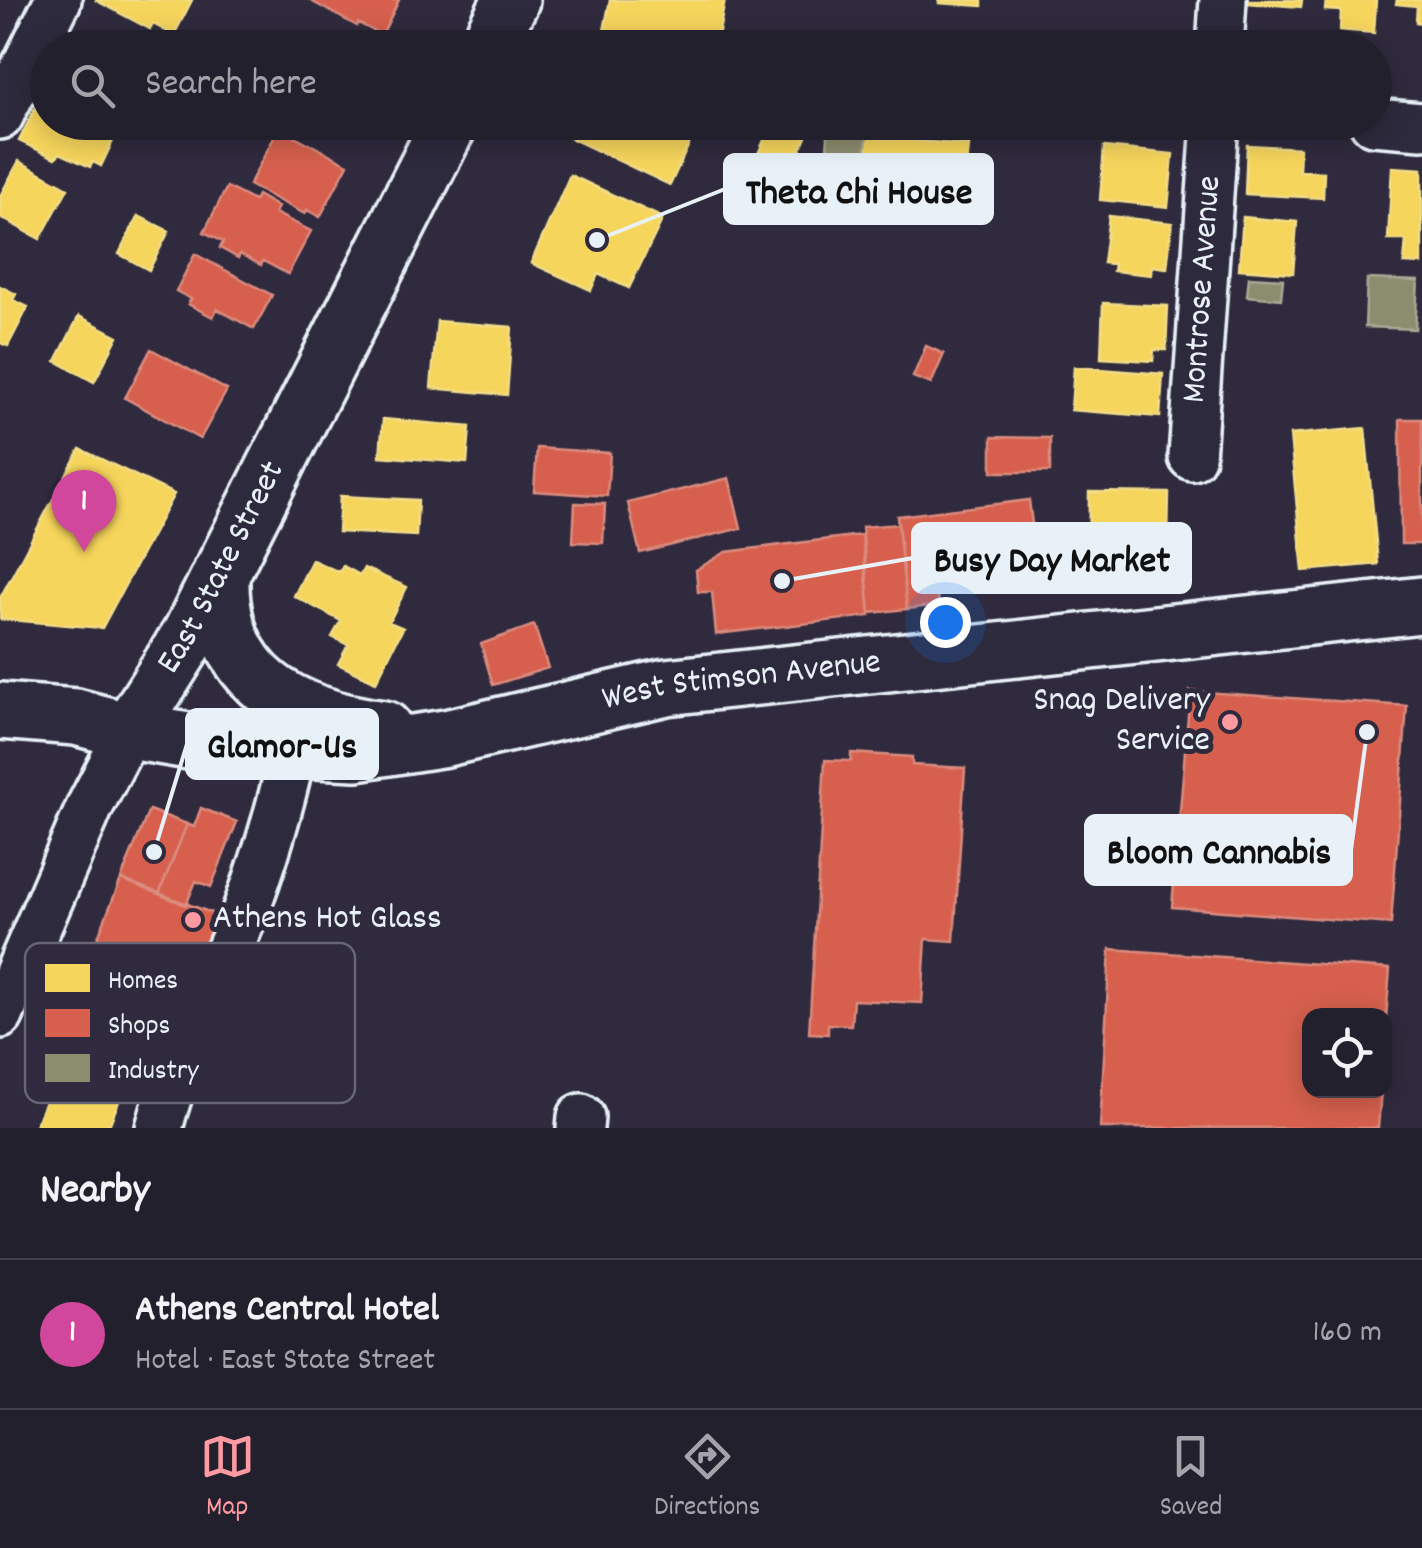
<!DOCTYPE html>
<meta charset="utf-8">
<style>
:root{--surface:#23202e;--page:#2b2836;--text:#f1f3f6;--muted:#a3a3aa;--line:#403e4a;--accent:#ff9aa2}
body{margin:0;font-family:Dekko,sans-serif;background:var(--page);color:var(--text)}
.controls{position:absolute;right:30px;bottom:30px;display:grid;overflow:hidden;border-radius:20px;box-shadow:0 5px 25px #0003}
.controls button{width:90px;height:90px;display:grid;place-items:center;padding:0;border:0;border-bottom:2px solid var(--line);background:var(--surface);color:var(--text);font:50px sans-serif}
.you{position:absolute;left:945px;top:622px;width:35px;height:35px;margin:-25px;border:8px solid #fff;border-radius:50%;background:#1a73e8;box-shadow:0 0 0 15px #1a73e833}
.badge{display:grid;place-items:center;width:65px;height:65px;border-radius:50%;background:var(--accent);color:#fff;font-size:32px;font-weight:700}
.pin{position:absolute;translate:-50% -82px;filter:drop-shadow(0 2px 5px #0008)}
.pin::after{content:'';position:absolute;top:52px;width:35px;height:30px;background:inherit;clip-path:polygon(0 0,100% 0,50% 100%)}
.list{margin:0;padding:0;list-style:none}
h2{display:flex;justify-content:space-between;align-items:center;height:130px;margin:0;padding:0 40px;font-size:42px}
h2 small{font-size:32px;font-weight:400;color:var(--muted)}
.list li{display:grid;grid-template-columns:65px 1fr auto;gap:30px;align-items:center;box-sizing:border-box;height:150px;padding:0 40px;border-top:2px solid var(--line)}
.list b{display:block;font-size:38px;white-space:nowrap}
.list p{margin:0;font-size:32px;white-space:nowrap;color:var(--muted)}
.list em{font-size:32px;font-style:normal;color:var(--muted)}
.icon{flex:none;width:55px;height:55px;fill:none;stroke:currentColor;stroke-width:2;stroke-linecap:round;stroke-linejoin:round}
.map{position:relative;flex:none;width:1422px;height:1128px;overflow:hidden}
.search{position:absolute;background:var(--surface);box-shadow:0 5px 25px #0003;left:30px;right:30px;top:30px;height:110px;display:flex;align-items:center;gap:25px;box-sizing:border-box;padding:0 35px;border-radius:55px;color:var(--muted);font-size:38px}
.sheet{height:280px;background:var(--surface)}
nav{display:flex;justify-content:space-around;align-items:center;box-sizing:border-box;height:140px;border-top:2px solid var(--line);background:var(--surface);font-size:28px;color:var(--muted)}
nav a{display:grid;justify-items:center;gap:5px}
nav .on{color:var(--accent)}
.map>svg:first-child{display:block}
.homes{fill:#f6d55c;stroke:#f2dd8b;stroke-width:2.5}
.shops{fill:#d6604d;stroke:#db8c80;stroke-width:2.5}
.industry{fill:#8c8c6e;stroke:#a8aa97;stroke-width:2.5}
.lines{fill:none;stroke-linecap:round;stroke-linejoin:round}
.minor-casing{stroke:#e8f1f8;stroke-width:52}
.major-casing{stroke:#e8f1f8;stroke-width:62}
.minor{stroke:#2f2a3d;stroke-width:45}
.major{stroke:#2f2a3d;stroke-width:55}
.poi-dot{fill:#ff9aa2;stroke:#2f2a3d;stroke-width:4}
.labels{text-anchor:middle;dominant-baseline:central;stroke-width:10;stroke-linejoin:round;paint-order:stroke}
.street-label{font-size:35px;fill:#e8f1f8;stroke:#2f2a3d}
.poi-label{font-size:35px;fill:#e8f1f8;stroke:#2f2a3d;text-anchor:end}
.key{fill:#2f2a3d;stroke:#666675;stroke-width:2.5}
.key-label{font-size:28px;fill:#e8f1f8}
.leader{fill:none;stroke:#e8f1f8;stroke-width:4}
.callout-dot{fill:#e8f1f8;stroke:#2f2a3d;stroke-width:4}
.callout{fill:#e8f1f8;stroke:#e8f1f8;stroke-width:4}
.callout-label{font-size:38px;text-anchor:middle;font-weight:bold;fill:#111}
</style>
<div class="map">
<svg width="1422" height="1128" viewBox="0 0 1422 1128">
<rect width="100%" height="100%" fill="#2f2a3d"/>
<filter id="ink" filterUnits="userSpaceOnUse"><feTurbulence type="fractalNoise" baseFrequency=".01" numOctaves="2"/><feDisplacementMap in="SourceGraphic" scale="20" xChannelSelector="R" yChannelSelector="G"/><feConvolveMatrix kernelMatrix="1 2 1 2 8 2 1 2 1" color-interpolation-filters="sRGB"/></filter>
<g filter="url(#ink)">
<path class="homes" d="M95 0H192L174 35 153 24 150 29Z
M610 0H725L716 48 601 46Z
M939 0H982V6L939 3Z
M1235 0H1302L1301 7 1235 2Z
M1326 0H1376L1374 33 1340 30 1341 11 1325 10Z
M1397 0H1422V23L1416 22 1417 6 1396 4Z
M77 35 86 37 106 48H70Z
M915 35 946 48H910Z
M40 98 48 101V122L113 124 106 138 113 141 101 166 93 162 90 167 60 153 55 158 19 141Z
M570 122H677L676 135 690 142 670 185 564 135Z
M772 122 811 125 789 177 754 163Z
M1033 122H1076L1074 133 1033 129Z
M867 137 969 145 965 188 863 180Z
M1247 145 1300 148 1299 171 1324 172 1323 198 1245 194Z
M1104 147 1173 154 1168 207 1100 200Z
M19 161 68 188 40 239 0 217V196Z
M1392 167 1422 169V264L1404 263 1406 240H1388Z
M570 175 663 218 629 288 598 274 591 290 531 263Z
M138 216 169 231 149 270 119 254Z
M1109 216 1172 223 1167 268 1152 266 1151 275 1113 271 1114 264 1103 263Z
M1243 217 1297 222 1293 273 1239 269Z
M0 286 16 294 13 300 28 307 8 346 0 343Z
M1103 303 1168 306 1166 350H1154L1153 361 1101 358Z
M79 316 118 336 94 382 56 361Z
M437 321 512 327 507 395 431 388Z
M1074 367 1163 374 1160 417 1071 410Z
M383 419 470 427 467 463 380 456Z
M1365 428 1378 564 1303 571 1290 435Z
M80 449 174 494 102 628 0 619V598Z
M1089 492 1169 493 1167 586 1088 585Z
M340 496 418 500 416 536 338 532Z
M312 560 339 572 343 566 360 575 364 568 407 587 389 622 403 628 376 682 338 664 348 645 332 637 341 621 294 596Z
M59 1068 122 1094 108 1128H34Z"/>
<path class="shops" d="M309 0H399L382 35 358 23 357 26Z
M302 122H335L329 135Z
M279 128 348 164 320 217 307 210 305 214 249 185Z
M227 187 254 201 257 195 278 207 275 213 311 231 288 274 263 261 261 265 240 254 238 258 220 248 223 242 204 232Z
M195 254 272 295 254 329 217 309 213 317 188 304 191 299 176 291Z
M926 346 944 354 931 384 913 377Z
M151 349 227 390 200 439 125 398Z
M1400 419H1422V544H1401Z
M992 437 1050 438V472H992Z
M537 448 610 453 607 496 534 491Z
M729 478 741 528 640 553 628 503Z
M1029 500 1034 540 985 546 990 585 937 592 939 605 907 609 897 516Z
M575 503 605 504 603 543 573 542Z
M898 524 907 609 870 613 862 527Z
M862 535 870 616 716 634 712 592H698L696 570 726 552Z
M534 625 548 668 493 685 481 644Z
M1190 691 1407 706 1391 924 1172 907Z
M851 753 912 757V765L965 768 954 941 926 939 922 1003 853 1000 851 1025 828 1024V1034L809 1033 825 760 851 761Z
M201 808 237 822 211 887 196 881 186 905 159 894 187 824 194 827Z
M149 810 187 824 159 894 121 879Z
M121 879 217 915 188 992 91 954Z
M1110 949 1390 969 1384 1043V1016H1310V1090H1381L1378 1128H1100Z"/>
<path class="industry" d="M829 124 868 127 863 176 825 173Z
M1249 277 1283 279 1281 299 1247 296Z
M1367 279 1418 281 1415 329 1365 327Z"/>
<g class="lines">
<g class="minor-casing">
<g id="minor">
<path d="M1220 48 1223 0"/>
<path d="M0 116 58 0"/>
<path d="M1373 122 1422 126"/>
<path id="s1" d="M1192 457 1215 122"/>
<path d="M0 1015 90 806 129 731"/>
<path d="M159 1128C178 1056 214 989 242 920 264 864 280 809 293 750"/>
<path d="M580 1128 581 1117"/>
</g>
</g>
<g class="major-casing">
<g id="major">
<path d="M487 48 511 0"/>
<path d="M221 573C217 679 290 716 384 729"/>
<path id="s2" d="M0 711 76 717 129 731 212 745 356 752 446 738 666 687 1422 605"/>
<path id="s3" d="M129 731 191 633 450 122"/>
</g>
</g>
<use href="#minor" class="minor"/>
<use href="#major" class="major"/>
</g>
</g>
<g class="poi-dot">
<circle cx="1230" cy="722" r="10"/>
<circle cx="193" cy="920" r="10"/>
</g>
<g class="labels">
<g class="street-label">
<text stroke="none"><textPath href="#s1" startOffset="168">Montrose Avenue</textPath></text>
<text stroke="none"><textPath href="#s3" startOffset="188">East State Street</textPath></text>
<text stroke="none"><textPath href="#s2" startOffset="752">West Stimson Avenue</textPath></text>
</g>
<g class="poi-label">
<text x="1210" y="702">Snag Delivery<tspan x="1210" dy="40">Service</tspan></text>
<text x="213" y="920" text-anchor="start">Athens Hot Glass</text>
</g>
</g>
<rect x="25" y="943" width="330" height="160" rx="15" class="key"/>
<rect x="45" y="964" width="45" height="28" fill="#f6d55c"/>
<rect x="45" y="1009" width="45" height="28" fill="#d6604d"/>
<rect x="45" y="1054" width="45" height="28" fill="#8c8c6e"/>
<g class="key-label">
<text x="108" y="988">Homes</text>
<text x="108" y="1033">Shops</text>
<text x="108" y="1078">Industry</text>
</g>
<path class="leader" d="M597 240L725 189M782 581L913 558M154 852L187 744M1367 732L1351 850"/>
<g class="callout-dot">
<circle cx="597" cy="240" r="10"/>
<circle cx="782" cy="581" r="10"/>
<circle cx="154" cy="852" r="10"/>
<circle cx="1367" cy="732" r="10"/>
</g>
<g class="callout">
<rect x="725" y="155" width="267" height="68" rx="10"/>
<rect x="913" y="524" width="277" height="68" rx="10"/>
<rect x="187" y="710" width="190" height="68" rx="10"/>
<rect x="1086" y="816" width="265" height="68" rx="10"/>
</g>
<g class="callout-label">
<text x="859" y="203">Theta Chi House</text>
<text x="1052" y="571">Busy Day Market</text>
<text x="282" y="757">Glamor-Us</text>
<text x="1219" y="863">Bloom Cannabis</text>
</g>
</svg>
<div class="controls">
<button><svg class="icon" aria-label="locate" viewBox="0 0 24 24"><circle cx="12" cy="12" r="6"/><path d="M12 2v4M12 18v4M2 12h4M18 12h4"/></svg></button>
</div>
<div class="you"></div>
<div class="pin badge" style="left:84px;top:552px;background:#d1479c">1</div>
<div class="search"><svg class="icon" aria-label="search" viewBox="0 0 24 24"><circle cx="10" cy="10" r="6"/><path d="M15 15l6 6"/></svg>Search here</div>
</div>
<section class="sheet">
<h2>Nearby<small></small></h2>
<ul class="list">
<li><span class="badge" style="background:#d1479c">1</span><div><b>Athens Central Hotel</b><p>Hotel · East State Street</p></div><em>160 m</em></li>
</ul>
</section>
<nav>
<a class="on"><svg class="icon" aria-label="map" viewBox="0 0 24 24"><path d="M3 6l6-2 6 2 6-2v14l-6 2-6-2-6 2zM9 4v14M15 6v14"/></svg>Map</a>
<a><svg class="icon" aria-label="directions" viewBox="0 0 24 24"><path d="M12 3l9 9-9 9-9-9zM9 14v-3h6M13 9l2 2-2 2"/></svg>Directions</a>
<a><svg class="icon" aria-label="saved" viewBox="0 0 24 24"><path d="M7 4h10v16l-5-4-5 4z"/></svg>Saved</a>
</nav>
